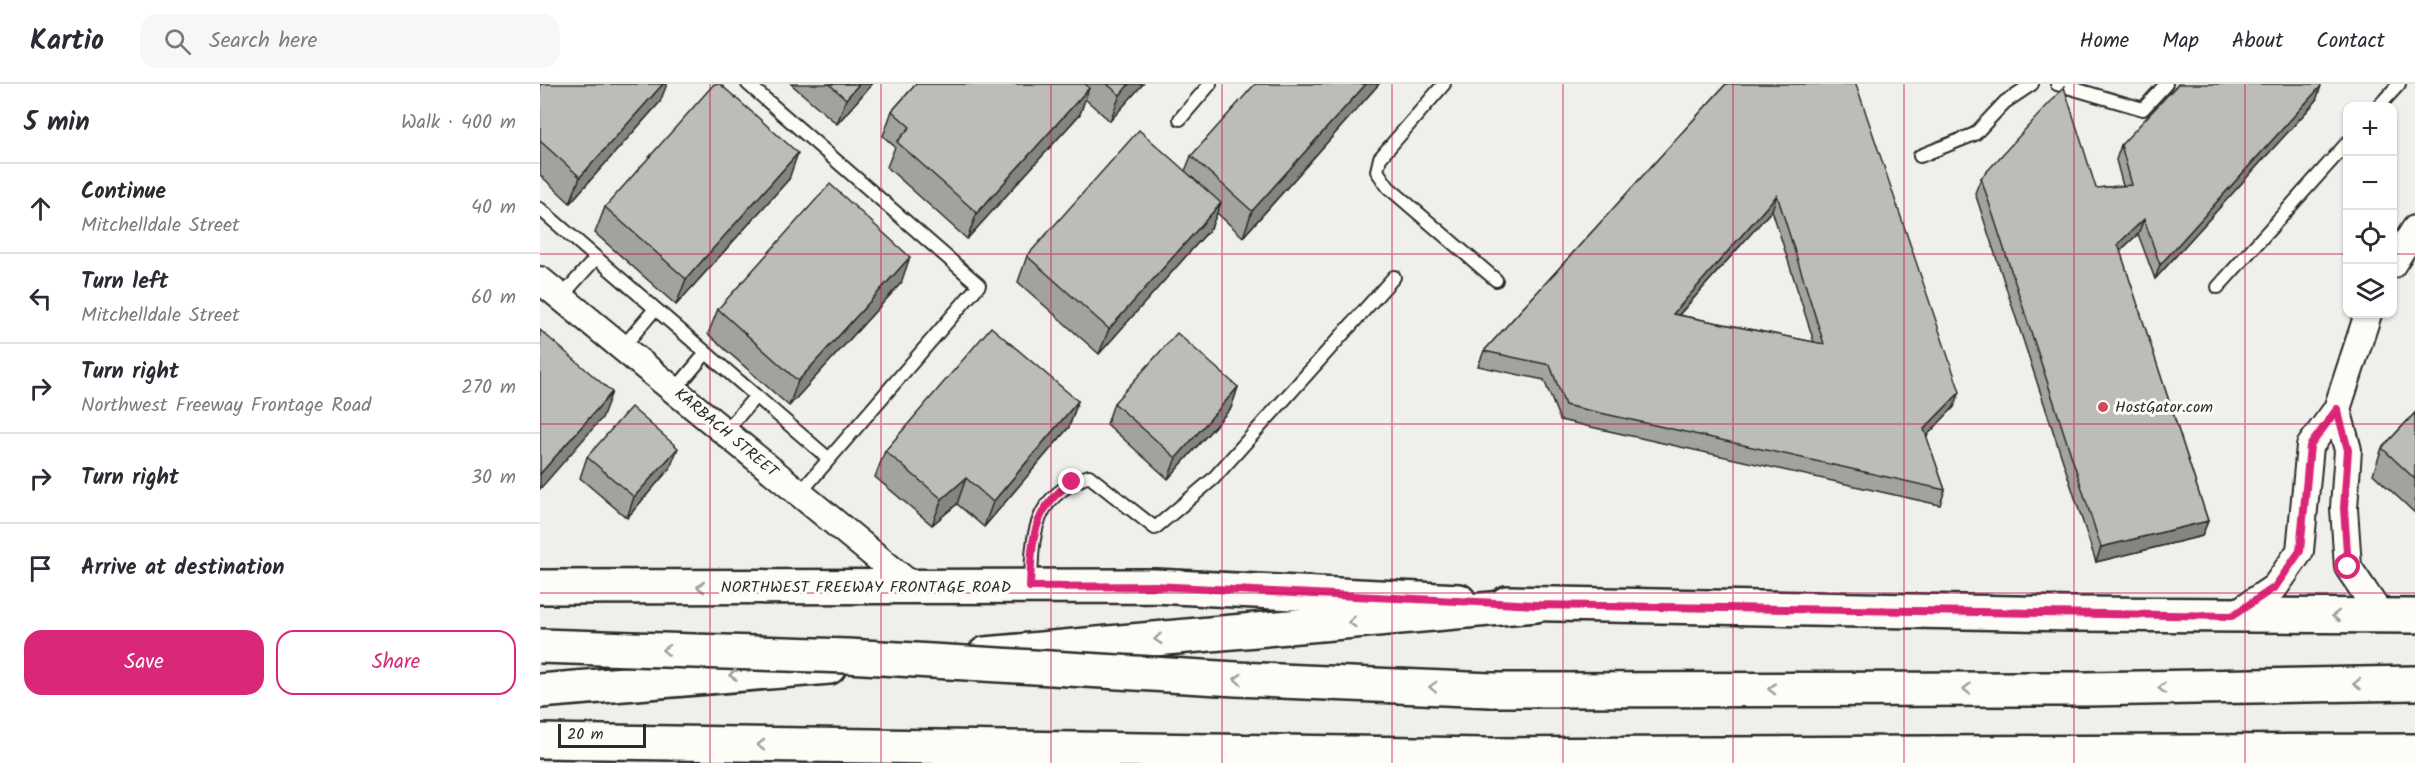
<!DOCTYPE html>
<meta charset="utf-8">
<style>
:root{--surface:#fff;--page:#f7f7f7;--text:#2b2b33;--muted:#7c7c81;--line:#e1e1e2;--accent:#db2777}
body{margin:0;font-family:Kalam,sans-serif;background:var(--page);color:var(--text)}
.controls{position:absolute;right:18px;top:18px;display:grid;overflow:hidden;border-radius:12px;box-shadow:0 2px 4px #0004}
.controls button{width:54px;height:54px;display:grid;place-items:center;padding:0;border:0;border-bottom:2px solid var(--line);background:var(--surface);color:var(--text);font:30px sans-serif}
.scale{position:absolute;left:18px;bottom:15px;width:88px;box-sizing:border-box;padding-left:6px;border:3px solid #2b2b2b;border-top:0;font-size:16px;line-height:21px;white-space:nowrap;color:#2b2b2b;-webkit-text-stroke:4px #fdfcf7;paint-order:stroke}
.stop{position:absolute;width:18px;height:18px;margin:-14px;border:4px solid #db2777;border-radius:50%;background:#fff}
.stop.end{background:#db2777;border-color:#fff;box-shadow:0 2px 6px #0008}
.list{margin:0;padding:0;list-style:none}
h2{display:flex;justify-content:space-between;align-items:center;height:78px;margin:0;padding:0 24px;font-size:26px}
h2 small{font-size:20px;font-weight:400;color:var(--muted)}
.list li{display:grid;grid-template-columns:39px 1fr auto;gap:18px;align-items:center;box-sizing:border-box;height:90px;padding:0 24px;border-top:2px solid var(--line)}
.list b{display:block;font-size:22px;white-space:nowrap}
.list p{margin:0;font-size:20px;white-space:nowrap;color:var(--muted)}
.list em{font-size:20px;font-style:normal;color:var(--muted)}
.actions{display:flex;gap:12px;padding:18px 24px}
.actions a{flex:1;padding:14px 0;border:2px solid var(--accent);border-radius:18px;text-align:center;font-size:21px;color:var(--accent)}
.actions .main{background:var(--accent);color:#fff}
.icon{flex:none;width:33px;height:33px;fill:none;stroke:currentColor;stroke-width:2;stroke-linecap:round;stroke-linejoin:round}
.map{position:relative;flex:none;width:1875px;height:679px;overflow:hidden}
header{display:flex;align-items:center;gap:36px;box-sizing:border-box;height:84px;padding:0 30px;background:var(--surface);border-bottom:2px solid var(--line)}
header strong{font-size:28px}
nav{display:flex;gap:33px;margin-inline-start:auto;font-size:21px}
.search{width:420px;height:54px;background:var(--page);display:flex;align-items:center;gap:15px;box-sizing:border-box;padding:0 21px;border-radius:18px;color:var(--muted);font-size:22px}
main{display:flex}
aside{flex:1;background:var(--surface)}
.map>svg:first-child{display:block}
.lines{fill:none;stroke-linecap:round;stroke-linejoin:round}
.lane-casing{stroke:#2b2b2b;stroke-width:16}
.street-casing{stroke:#2b2b2b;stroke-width:30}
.secondary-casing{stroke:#2b2b2b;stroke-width:38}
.highway-casing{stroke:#2b2b2b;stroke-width:38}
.lane{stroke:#fdfcf7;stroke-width:12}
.street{stroke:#fdfcf7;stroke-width:26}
.secondary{stroke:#fdfcf7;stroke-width:33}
.highway{stroke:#fdfcf7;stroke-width:33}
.highway-bridge-casing{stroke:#2b2b2b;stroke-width:38;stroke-linecap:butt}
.highway-bridge{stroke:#fdfcf7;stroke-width:33}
.wall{fill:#a3a29e;stroke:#2b2b2b;stroke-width:1.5;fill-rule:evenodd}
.shaded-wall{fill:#848481;stroke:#2b2b2b;stroke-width:1.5}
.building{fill:#bdbcb8;stroke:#2b2b2b;stroke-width:1.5;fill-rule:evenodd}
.oneway{stroke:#9e9e9b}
.route{stroke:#db2777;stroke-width:8}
.grid{fill:none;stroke:#c2185b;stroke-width:1.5;stroke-opacity:0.55}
.poi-dot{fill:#d1495b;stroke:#fdfcf7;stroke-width:2}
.labels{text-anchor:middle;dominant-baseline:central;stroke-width:6;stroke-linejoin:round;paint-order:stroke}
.poi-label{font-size:16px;fill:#2b2b2b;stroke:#fdfcf7;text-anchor:start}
.street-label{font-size:16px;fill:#2b2b2b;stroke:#fdfcf7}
</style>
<header>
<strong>Kartio</strong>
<div class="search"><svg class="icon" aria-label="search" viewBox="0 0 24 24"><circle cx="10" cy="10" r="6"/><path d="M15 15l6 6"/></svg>Search here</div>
<nav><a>Home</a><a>Map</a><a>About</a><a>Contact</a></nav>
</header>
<main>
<aside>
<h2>5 min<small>Walk · 400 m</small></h2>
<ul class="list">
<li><svg class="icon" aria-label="ahead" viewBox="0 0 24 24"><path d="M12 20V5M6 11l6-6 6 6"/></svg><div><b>Continue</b><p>Mitchelldale Street</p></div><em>40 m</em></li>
<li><svg class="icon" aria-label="left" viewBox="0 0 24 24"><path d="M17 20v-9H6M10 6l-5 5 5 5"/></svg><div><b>Turn left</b><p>Mitchelldale Street</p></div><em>60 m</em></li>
<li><svg class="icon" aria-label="right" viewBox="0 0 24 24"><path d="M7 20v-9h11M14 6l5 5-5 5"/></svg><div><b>Turn right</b><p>Northwest Freeway Frontage Road</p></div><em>270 m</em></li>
<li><svg class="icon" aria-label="right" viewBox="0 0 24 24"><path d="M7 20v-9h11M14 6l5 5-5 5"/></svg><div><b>Turn right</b></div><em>30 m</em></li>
<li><svg class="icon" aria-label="arrive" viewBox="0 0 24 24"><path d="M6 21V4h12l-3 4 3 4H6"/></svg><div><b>Arrive at destination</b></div></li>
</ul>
<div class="actions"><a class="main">Save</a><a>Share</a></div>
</aside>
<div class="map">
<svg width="1875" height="679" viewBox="0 0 1875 679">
<rect width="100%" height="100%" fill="#f0efeb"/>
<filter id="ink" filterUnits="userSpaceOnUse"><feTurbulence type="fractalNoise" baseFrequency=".0167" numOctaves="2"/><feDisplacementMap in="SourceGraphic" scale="12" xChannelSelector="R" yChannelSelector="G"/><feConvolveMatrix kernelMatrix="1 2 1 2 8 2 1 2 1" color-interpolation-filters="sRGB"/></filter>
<g filter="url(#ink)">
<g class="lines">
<g class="lane-casing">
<path id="lane" d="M208 0 439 201 259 410
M904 0 840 74 837 87 848 103 956 196
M1517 0 1603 25 1626 0
M1839 22 1859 0
M640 35 670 0
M1380 72 1435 50 1465 18 1492 0
M0 125 289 375
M1678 203 1808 58
M21 213 56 174
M82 264 115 225
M134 307 166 269
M184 349 216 312
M491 502C492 449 493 412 549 392L615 444 673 395 854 193"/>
</g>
<g class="street-casing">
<path id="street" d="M1852 181 1875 145
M0 196 372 502
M1797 325 1808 366 1804 424 1808 483 1841 532
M1692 532 1735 503 1760 467 1770 362 1797 325 1828 230"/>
</g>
<g class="secondary-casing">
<path id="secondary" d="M0 503 614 502 919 517
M967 519 1531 530 1875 532"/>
</g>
<g class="highway-casing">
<path id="highway" d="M445 570 996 521
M951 606 1545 605 1875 599
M0 607 289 583
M0 657 947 671 1875 667"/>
</g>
<use href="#lane" class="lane"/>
<use href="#street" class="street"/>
<use href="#secondary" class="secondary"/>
<use href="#highway" class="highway"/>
<g class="highway-bridge-casing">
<path id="highway-bridge" d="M0 562 307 572 696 595 951 606"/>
</g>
<use href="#highway-bridge" class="highway-bridge"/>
</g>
<path class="wall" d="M0 0 120 18 30 119 0 91Z
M251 0H332L297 40Z
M376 0H603L570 37 545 15 540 30 427 155 347 83 355 63 343 52 352 27Z
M839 0 703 153 677 129 671 144 559 270 478 198 487 172 645 87 651 72Z
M1186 0 1414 323 1386 352 1405 406 1400 421 1020 336 1004 296 938 282 944 267ZM1232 126 1274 258 1139 231Z
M1776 17 1615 195 1598 150 1580 167 1668 437 1662 452 1556 478 1435 109 1441 94 1556 104 1583 102 1576 76 1581 61Z
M249 95 136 221 55 149 65 123Z
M361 199 249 322 168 250 178 225Z
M698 303 691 324 628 395 567 340 574 319Z
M538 317 529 343 444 443 417 420 392 441 335 393 345 367Z
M1875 329V429L1833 390 1842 364Z
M47 373 130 384 87 434 40 394Z"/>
<path class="shaded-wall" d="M123 0H127L120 18 30 119 40 93Z
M319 0H332L297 40 306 15Z
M589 0H603L570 37 580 11Z
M826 0H839L703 153 712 127Z
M1781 2 1776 17 1615 195 1620 181Z
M549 4 540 30 427 155 437 129Z
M258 69 249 95 136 221 146 195Z
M1237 111 1232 126 1127 244 1133 230Z
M681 119 671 144 559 270 569 245Z
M1604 135 1598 150 1572 174 1578 160Z
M370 173 361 199 249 322 258 297Z
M698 303 691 324 628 395 636 374Z
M72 308 62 334 0 405V390Z
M1420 308 1414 323 1379 360 1384 345Z
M538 317 529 343 444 443 453 418Z
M138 364 130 384 87 434 94 413Z
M426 394 417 420 392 441 402 415Z
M1668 437 1662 452 1556 478 1561 463Z"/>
<path class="building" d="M0 0H123L40 93 0 57Z
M174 0H180L258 69 146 195 65 123Z
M289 0H319L306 15Z
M376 0H545L549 4 437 129 357 58 370 43 352 27Z
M567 0H589L580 11Z
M715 0H826L712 127 651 72Z
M1186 0H1316L1420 308 1384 345 1405 406 1025 321 1010 281 944 267ZM1237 111 1284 260 1133 230Z
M1638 0H1780L1781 2 1620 181 1604 135 1578 160 1668 437 1561 463 1441 94 1524 3 1556 104 1592 101 1581 61Z
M599 46 681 119 569 245 487 172Z
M290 100 370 173 258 297 178 225Z
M451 243 538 317 453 418 426 394 402 415 345 367Z
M0 246 72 308 0 390Z
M637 249 698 303 636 374 574 319Z
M91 323 138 364 94 413 47 373Z
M1875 329V395L1842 364Z"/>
<defs><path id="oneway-chevron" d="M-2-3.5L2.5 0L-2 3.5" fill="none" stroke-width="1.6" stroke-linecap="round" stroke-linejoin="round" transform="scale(1.5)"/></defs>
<g class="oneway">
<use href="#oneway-chevron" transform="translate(161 503) rotate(180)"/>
<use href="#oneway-chevron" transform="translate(1796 532) rotate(-180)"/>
<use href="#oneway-chevron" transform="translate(812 538) rotate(175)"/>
<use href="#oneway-chevron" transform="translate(618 555) rotate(175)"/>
<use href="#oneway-chevron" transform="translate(126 566) rotate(-178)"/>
<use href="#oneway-chevron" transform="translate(193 591) rotate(175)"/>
<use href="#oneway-chevron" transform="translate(698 595) rotate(-177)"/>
<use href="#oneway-chevron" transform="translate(1817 600) rotate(179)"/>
<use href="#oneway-chevron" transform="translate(893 603) rotate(-178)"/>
<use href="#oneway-chevron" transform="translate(1622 604) rotate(179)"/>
<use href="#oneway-chevron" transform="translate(1232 605) rotate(180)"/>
<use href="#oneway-chevron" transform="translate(1427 605) rotate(180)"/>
<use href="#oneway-chevron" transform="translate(221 661) rotate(-179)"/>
</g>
</g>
<g class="lines" filter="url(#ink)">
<path class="route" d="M532 398C491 425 492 458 490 503L614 502 996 521 1692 532 1735 503 1760 467 1770 362 1797 325 1808 366 1804 424 1808 483"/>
</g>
<path class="grid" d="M170 0V679M341 0V679M511 0V679M682 0V679M852 0V679M1023 0V679M1193 0V679M1364 0V679M1534 0V679M1705 0V679M0 170H1808M1852 170H1875M0 340H1875M0 509H1875"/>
<circle class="poi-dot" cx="1563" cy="323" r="6"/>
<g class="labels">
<g class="poi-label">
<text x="1575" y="323">HostGator.com</text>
</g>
<g class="street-label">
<text transform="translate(186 349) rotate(40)">KARBACH STREET</text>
<text x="326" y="503">NORTHWEST FREEWAY FRONTAGE ROAD</text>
</g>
</g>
</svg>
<div class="controls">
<button>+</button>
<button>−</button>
<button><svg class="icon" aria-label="locate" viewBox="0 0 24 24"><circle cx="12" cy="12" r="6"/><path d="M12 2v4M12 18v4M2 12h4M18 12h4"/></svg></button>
<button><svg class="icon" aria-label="layers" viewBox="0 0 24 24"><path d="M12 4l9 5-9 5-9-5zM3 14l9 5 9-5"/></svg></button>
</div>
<div class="scale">20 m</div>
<div class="stop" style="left:1808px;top:483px"></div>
<div class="stop end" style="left:532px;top:398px"></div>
</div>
</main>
